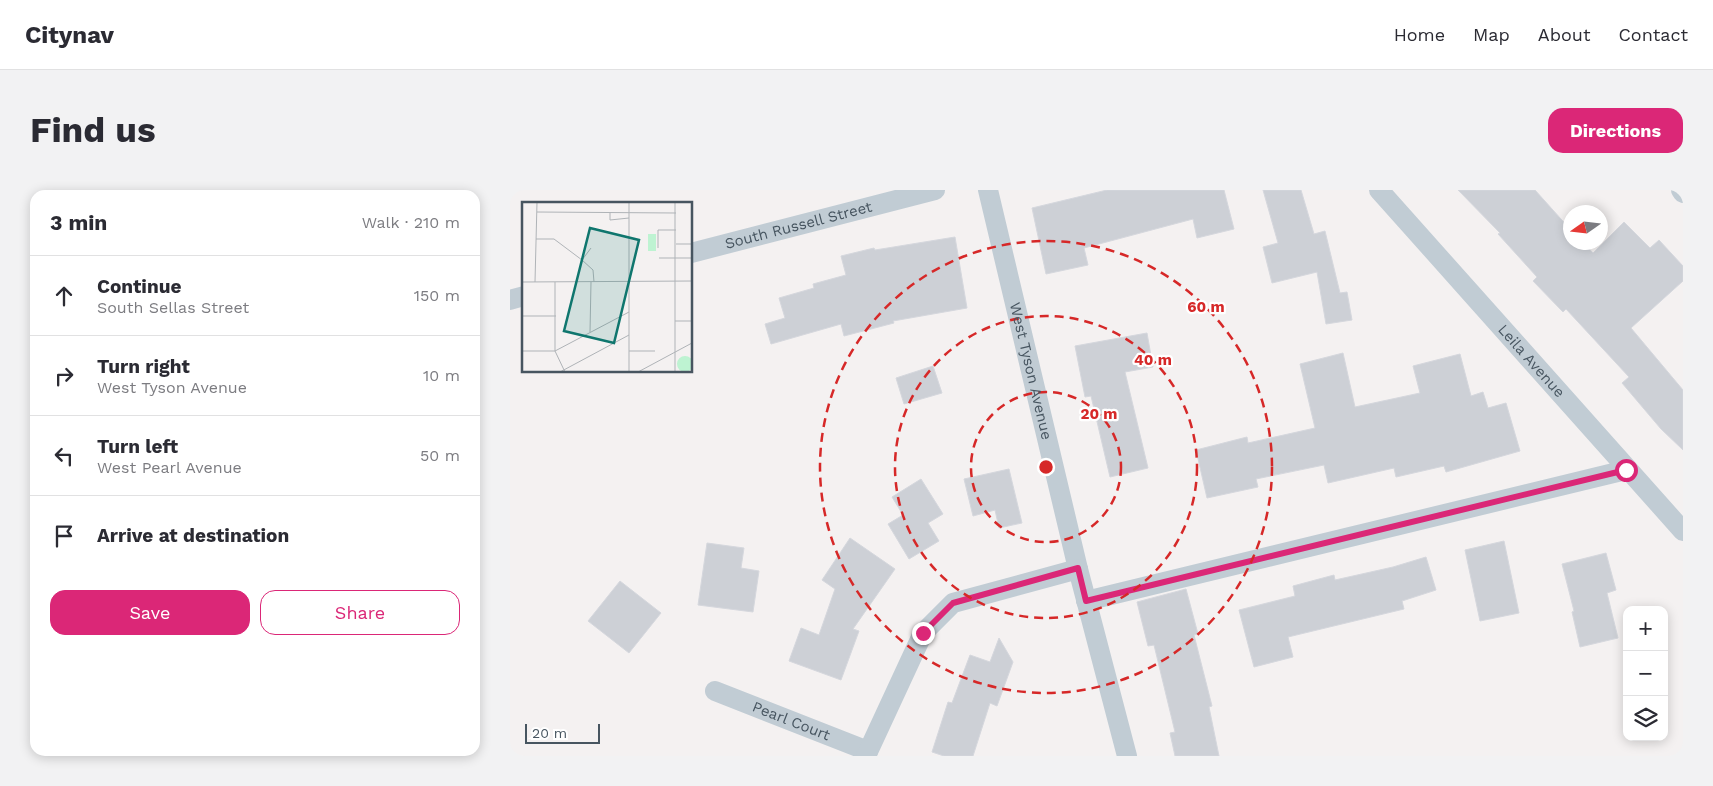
<!DOCTYPE html>
<meta charset="utf-8">
<style>
:root{--surface:#fff;--page:#f2f2f3;--text:#2b2b33;--muted:#7c7c81;--line:#e1e1e2;--accent:#db2777}
body{margin:0;font-family:"Work Sans",sans-serif;background:var(--page);color:var(--text)}
.controls{position:absolute;right:15px;bottom:15px;display:grid;overflow:hidden;border-radius:10px;box-shadow:0 2px 12px #0003}
.controls button{width:45px;height:45px;display:grid;place-items:center;padding:0;border:0;border-bottom:1px solid var(--line);background:var(--surface);color:var(--text);font:25px sans-serif}
.compass{position:absolute;left:1053px;top:15px;width:45px;height:45px;border-radius:50%;background:var(--surface);box-shadow:0 2px 12px #0003;rotate:256deg}
.scale{position:absolute;left:15px;bottom:12px;width:75px;box-sizing:border-box;padding-left:5px;border:2px solid #475560;border-top:0;font-size:14px;line-height:18px;white-space:nowrap;color:#475560;-webkit-text-stroke:4px #fff;paint-order:stroke}
.stop{position:absolute;width:15px;height:15px;margin:-11px;border:4px solid #db2777;border-radius:50%;background:#fff}
.stop.end{background:#db2777;border-color:#fff;box-shadow:0 1px 5px #0008}
.list{margin:0;padding:0;list-style:none}
h2{display:flex;justify-content:space-between;align-items:center;height:65px;margin:0;padding:0 20px;font-size:21px}
h2 small{font-size:16px;font-weight:400;color:var(--muted)}
.list li{display:grid;grid-template-columns:32px 1fr auto;gap:15px;align-items:center;box-sizing:border-box;height:80px;padding:0 20px;border-top:1px solid var(--line)}
.list b{display:block;font-size:19px;white-space:nowrap}
.list p{margin:0;font-size:16px;white-space:nowrap;color:var(--muted)}
.list em{font-size:16px;font-style:normal;color:var(--muted)}
.actions{display:flex;gap:10px;padding:15px 20px}
.actions a{flex:1;padding:11px 0;border:1px solid var(--accent);border-radius:15px;text-align:center;font-size:18px;color:var(--accent)}
.actions .main{background:var(--accent);color:#fff}
.icon{flex:none;width:28px;height:28px;fill:none;stroke:currentColor;stroke-width:2;stroke-linecap:round;stroke-linejoin:round}
.map{position:relative;flex:none;width:1173px;height:566px;overflow:hidden;border-radius:15px}
header{display:flex;align-items:center;gap:30px;box-sizing:border-box;height:70px;padding:0 25px;background:var(--surface);border-bottom:1px solid var(--line)}
header strong{font-size:24px}
nav{display:flex;gap:28px;margin-inline-start:auto;font-size:18px}
.intro{display:flex;align-items:center;justify-content:space-between;box-sizing:border-box;height:120px;padding:0 30px}
h1{margin:0;font-size:35px}
.button{padding:12px 22px;border-radius:15px;background:var(--accent);color:#fff;font-size:18px;font-weight:700}
main{display:flex;gap:30px;padding:0 30px}
aside{flex:1;background:var(--surface);border-radius:15px;box-shadow:0 2px 12px #0003}
.map>svg:first-child{display:block}
.building{fill:#cdd0d6;stroke:#d5d7dd}
.lines{fill:none;stroke-linecap:round;stroke-linejoin:round}
.minor{stroke:#c1ccd4;stroke-width:20}
.route{stroke:#db2777;stroke-width:6}
.ring{fill:none;stroke:#d62828;stroke-width:2.5;stroke-dasharray:9 6}
.labels{text-anchor:middle;dominant-baseline:central;stroke-width:4.5;stroke-linejoin:round;paint-order:stroke}
.street-label{font-size:15px;fill:#475560;stroke:#fff}
.inset-road{fill:none;stroke:#afb3b7;stroke-width:1}
.view{fill:#0f766e;fill-opacity:0.15;stroke:#0f766e;stroke-width:2.5}
.inset-edge{fill:none;stroke:#475560;stroke-width:2.5}
.centre{fill:#d62828;stroke:#fff;stroke-width:2.5}
.ring-label{font-size:15px;text-anchor:middle;font-weight:bold;fill:#d62828;stroke:#fff;stroke-width:4.5;stroke-linejoin:round;paint-order:stroke}
</style>
<header>
<strong>Citynav</strong>
<nav><a>Home</a><a>Map</a><a>About</a><a>Contact</a></nav>
</header>
<div class="intro"><h1>Find us</h1><a class="button">Directions</a></div>
<main>
<aside>
<h2>3 min<small>Walk · 210 m</small></h2>
<ul class="list">
<li><svg class="icon" aria-label="ahead" viewBox="0 0 24 24"><path d="M12 20V5M6 11l6-6 6 6"/></svg><div><b>Continue</b><p>South Sellas Street</p></div><em>150 m</em></li>
<li><svg class="icon" aria-label="right" viewBox="0 0 24 24"><path d="M7 20v-9h11M14 6l5 5-5 5"/></svg><div><b>Turn right</b><p>West Tyson Avenue</p></div><em>10 m</em></li>
<li><svg class="icon" aria-label="left" viewBox="0 0 24 24"><path d="M17 20v-9H6M10 6l-5 5 5 5"/></svg><div><b>Turn left</b><p>West Pearl Avenue</p></div><em>50 m</em></li>
<li><svg class="icon" aria-label="arrive" viewBox="0 0 24 24"><path d="M6 21V4h12l-3 4 3 4H6"/></svg><div><b>Arrive at destination</b></div></li>
</ul>
<div class="actions"><a class="main">Save</a><a>Share</a></div>
</aside>
<div class="map">
<svg width="1173" height="566" viewBox="0 0 1173 566">
<rect width="100%" height="100%" fill="#f4f1f1"/>
<path class="building" d="M597 0H714L724 39 687 48 683 29 574 58 578 75 536 84 522 18Z
M753 0H791L804 44 815 41 830 103 837 102 842 130 816 134 807 82 762 93 753 57 768 53Z
M948 0H1025L1060 39V52H1073L1083 63 1114 32 1140 58 1149 50 1173 76V91L1121 138 1173 200V260L1151 239 1112 193 1119 187 1056 119 1053 122 1023 91 1027 87 988 44 990 43Z
M445 47 457 118 383 131 384 133 334 146 331 134 261 154 255 134 275 128 269 108 304 98 303 94 336 85 331 66 364 58 365 60Z
M637 143 643 177 615 182 638 278 600 287 581 206 575 207 565 156Z
M833 163 845 217 910 203 903 176 950 164 961 206 973 202 978 218 996 213 1010 261 936 282 934 276 886 287 884 278 818 293 814 275 746 289 748 297 697 308 686 260 737 247 738 253 805 238 790 174Z
M423 176 432 203 394 214 386 188Z
M499 279 512 333 489 338 485 320 463 326 454 289Z
M411 289 433 324 418 333 429 351 399 369 378 334 393 325 382 307Z
M340 348 385 379 343 439 349 441 331 490 279 471 291 438 309 445 325 399 312 390Z
M994 351 1009 423 970 431 955 360Z
M197 353 234 358 231 378 249 381 243 422 188 415Z
M1096 363 1106 400 1097 403 1108 448 1070 457 1062 422 1064 421 1052 374Z
M916 367 926 400 892 411 894 419 778 447 783 467 744 477 729 420 785 406 783 396 824 385 825 390 883 377Z
M110 391 151 423 119 463 78 431Z
M676 399 688 444 684 445 702 516 699 517 709 566H665L660 543 665 542 644 455 638 456 627 412Z
M489 448 503 472 487 516 480 513 463 566H434L422 562 438 512 442 513 460 465 480 472Z"/>
<g class="lines">
<g class="minor">
<path id="s1" d="M478 0 568 379 617 566"/>
<path id="s2" d="M869 0 1173 341"/>
<path d="M1171 0 1173 3"/>
<path id="s3" d="M181 63 425 0"/>
<path d="M0 110 14 106"/>
<path d="M576 411 1116 280"/>
<path id="s4" d="M205 501 358 561"/>
<path d="M356 566 413 443 443 413 568 379"/>
</g>
</g>
<g class="lines">
<path class="route" d="M413 443 443 413 568 378 576 411 1116 280"/>
</g>
<g class="ring">
<circle cx="536" cy="277" r="75"/>
<circle cx="536" cy="277" r="151"/>
<circle cx="536" cy="277" r="226"/>
</g>
<g class="labels">
<g class="street-label">
<text stroke="none"><textPath href="#s3" startOffset="111">South Russell Street</textPath></text>
<text stroke="none"><textPath href="#s2" startOffset="229">Leila Avenue</textPath></text>
<text stroke="none"><textPath href="#s1" startOffset="186">West Tyson Avenue</textPath></text>
<text stroke="none"><textPath href="#s4" startOffset="82">Pearl Court</textPath></text>
</g>
</g>
<g transform="translate(12 12)">
<rect width="170" height="170" fill="#f4f1f1"/>
<path d="M126 32H134V49H126ZM155 162a8 8 0 1 1 16 0a8 8 0 1 1-16 0Z" fill="#bef3d2"/>
<path class="inset-road" d="M15 10 154 11M88 10V18L107 16M14 37H32L60 58 71 68 72 80M154 42H170M136 46V28H154M137 56H154M154 56H170M60 58 69 46M0 80 170 79M13 80 15 0M33 80V149L43 170M0 114H34M153 119H170M68 130 69 80M0 149H33L107 110M107 149H133M38 170 107 133M107 170V0M116 170 170 141M153 170V0"/>
<path class="view" d="M68 26 117 38 92 141 42 129Z"/>
<rect width="170" height="170" class="inset-edge"/>
</g>
<circle cx="536" cy="277" r="8" class="centre"/>
<g class="ring-label">
<text x="696" y="122">60 m</text>
<text x="643" y="175">40 m</text>
<text x="589" y="229">20 m</text>
</g>
</svg>
<div class="controls">
<button>+</button>
<button>−</button>
<button><svg class="icon" aria-label="layers" viewBox="0 0 24 24"><path d="M12 4l9 5-9 5-9-5zM3 14l9 5 9-5"/></svg></button>
</div>
<svg class="compass" viewBox="-18 -18 36 36"><path d="M0-13l5 13h-10z" fill="#e53935"/><path d="M0 13l5-13h-10z" fill="#7c7c81"/></svg>
<div class="scale">20 m</div>
<div class="stop" style="left:1116px;top:280px"></div>
<div class="stop end" style="left:413px;top:443px"></div>
</div>
</main>
